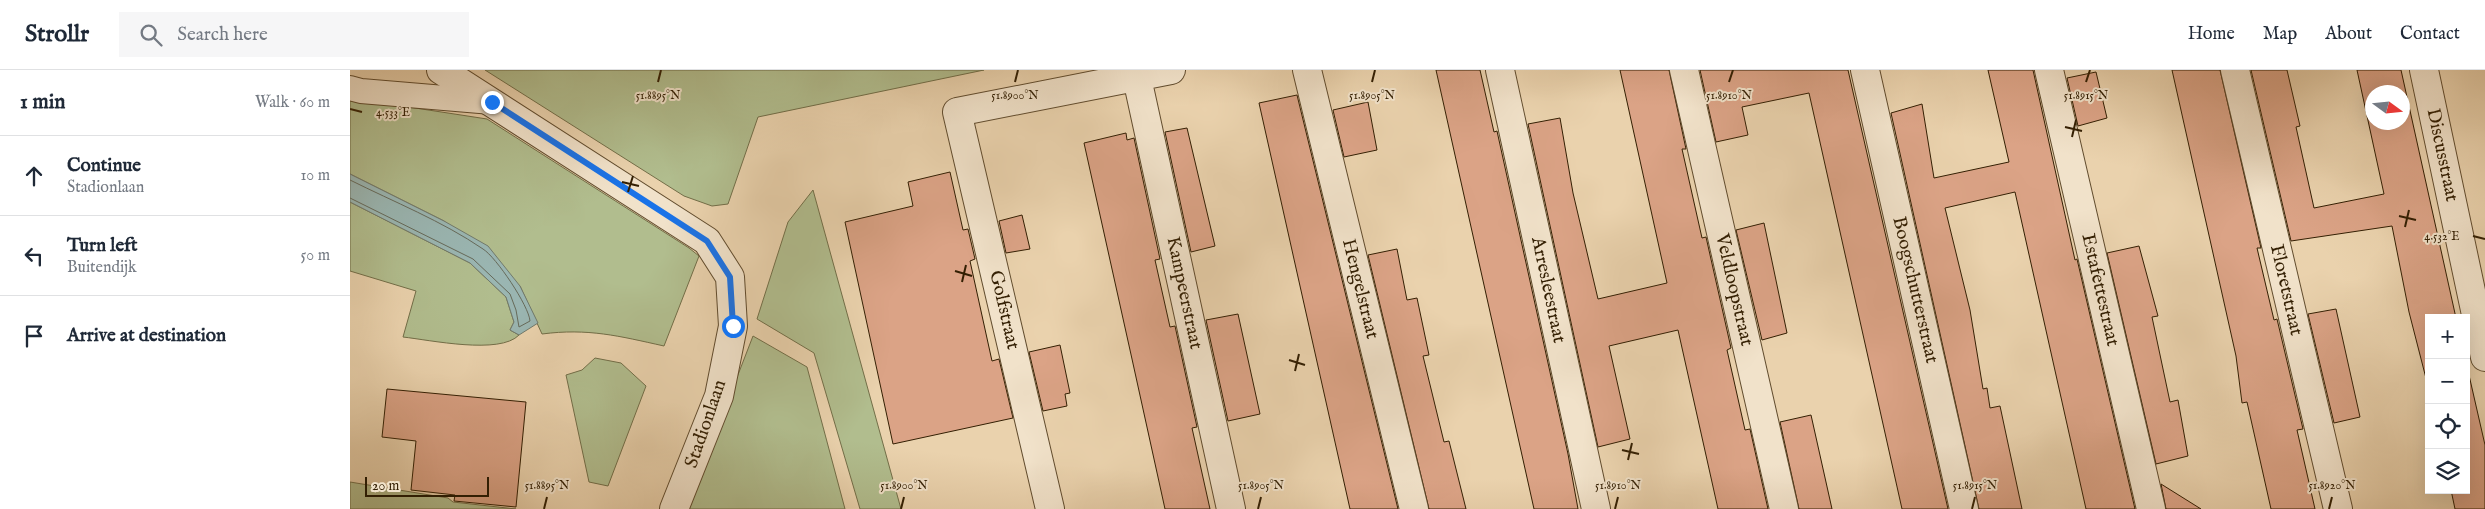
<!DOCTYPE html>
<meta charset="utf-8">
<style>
:root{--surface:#fff;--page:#f6f6f7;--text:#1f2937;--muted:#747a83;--line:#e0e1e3}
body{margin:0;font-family:"IM FELL English",serif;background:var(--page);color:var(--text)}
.controls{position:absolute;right:15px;bottom:15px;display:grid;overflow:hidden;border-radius:0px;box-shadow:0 5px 20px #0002}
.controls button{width:45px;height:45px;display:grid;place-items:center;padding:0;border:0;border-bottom:1px solid var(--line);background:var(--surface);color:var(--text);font:25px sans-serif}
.compass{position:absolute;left:2015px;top:15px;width:45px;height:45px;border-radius:50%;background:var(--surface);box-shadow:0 5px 20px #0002;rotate:105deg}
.scale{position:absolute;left:15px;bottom:12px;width:124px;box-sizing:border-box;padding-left:5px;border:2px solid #331f03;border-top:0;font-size:14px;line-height:18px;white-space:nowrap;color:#331f03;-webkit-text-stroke:4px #f1e2ca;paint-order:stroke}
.stop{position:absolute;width:15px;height:15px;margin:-11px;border:4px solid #1a73e8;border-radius:50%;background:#fff}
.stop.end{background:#1a73e8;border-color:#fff;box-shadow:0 1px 5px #0008}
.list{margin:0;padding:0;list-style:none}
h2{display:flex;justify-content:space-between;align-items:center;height:65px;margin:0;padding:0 20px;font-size:21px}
h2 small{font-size:16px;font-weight:400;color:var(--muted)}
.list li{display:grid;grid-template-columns:32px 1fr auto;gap:15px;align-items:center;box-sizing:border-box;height:80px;padding:0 20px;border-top:1px solid var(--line)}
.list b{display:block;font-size:19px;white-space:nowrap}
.list p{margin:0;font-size:16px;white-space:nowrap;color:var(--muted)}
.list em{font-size:16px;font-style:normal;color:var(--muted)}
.icon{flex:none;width:28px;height:28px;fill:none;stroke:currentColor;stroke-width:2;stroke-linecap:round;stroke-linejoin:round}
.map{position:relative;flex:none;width:2135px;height:439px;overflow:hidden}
header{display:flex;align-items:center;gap:30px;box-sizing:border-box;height:70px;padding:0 25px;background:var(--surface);border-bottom:1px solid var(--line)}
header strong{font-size:24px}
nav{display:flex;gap:28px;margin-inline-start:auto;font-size:18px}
.search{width:350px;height:45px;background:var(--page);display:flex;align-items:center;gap:12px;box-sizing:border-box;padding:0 18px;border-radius:0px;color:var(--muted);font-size:19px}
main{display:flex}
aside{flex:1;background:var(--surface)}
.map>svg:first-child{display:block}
.green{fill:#b1bd8e;stroke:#726e48}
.water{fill:#9ab6b2;stroke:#717a6c}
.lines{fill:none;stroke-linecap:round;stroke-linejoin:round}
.shore{stroke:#666a5a;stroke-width:1}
.building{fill:#dba386;stroke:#331f03;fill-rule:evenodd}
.lane-casing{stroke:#614c2e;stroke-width:26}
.street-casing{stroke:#614c2e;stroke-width:30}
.lane{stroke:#f1e2ca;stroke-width:24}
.street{stroke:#f1e2ca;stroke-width:28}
.route{stroke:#1a73e8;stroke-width:6}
.ticks{fill:none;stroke:#331f03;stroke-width:2}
.labels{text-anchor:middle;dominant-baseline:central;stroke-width:4;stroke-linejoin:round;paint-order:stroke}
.street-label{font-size:19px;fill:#331f03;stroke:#f1e2ca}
.ticks-label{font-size:12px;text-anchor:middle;fill:#331f03;stroke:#f1e2ca;stroke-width:4;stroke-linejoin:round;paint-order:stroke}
</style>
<header>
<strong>Strollr</strong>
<div class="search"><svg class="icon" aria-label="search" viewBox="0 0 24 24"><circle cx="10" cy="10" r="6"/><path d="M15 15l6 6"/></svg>Search here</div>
<nav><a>Home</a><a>Map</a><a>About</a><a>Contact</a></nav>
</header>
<main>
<aside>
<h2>1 min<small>Walk · 60 m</small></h2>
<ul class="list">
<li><svg class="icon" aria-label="ahead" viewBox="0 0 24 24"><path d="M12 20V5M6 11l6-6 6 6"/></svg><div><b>Continue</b><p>Stadionlaan</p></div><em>10 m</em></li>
<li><svg class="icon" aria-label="left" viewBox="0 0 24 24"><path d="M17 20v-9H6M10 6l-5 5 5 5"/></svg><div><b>Turn left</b><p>Buitendijk</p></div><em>50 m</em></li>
<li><svg class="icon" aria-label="arrive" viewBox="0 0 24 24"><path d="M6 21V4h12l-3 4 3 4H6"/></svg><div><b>Arrive at destination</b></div></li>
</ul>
</aside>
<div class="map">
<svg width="2135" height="439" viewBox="0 0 2135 439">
<rect width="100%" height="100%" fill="#ead2ad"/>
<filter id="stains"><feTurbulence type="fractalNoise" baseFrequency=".004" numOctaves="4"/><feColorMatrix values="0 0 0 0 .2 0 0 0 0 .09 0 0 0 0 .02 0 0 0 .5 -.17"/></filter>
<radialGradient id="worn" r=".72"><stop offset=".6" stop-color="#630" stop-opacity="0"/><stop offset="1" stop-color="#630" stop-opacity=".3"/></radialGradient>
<path class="green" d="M135 0H634L408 47 378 134 362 136 334 126Z
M0 28 137 49 339 178 349 186 314 276C269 266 238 258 192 264L170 216 94 151 0 104Z
M463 120 551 439H510L464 283 407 249 438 152Z
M0 132 120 193 156 227 164 252 160 260 169 265C150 285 80 270 53 267L66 221 0 201Z
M403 266 457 297 495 439H336Z
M245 288 271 293 296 316 258 416 239 412 216 305 232 300Z
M0 412 98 428 103 432 166 439H0Z"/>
<path class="water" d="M0 104 94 151 138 176 170 216 188 253 169 265 160 260 164 252 156 227 120 193 0 132Z"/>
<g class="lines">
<path class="shore" d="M0 110C44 132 92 151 133 179 146 187 179 236 180 251L169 257 166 240 160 224 123 189 0 128"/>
</g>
<path class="building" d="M1086 0H1130L1144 62 1147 61 1218 384 1228 439H1184Z
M1270 0H1319L1336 79H1332L1352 168 1356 167 1381 278 1377 280 1384 311 1395 360 1400 359 1418 439H1368L1328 260 1259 276 1280 369 1248 377 1178 54 1210 48 1223 123 1248 229 1317 213Z
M1350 0H1498L1598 439H1552L1459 23 1392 37 1398 65 1366 72Z
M1638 0H1683L1725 190 1727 189 1785 439H1736L1665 122 1595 138 1620 240 1633 319 1637 318 1640 338 1650 336 1672 439H1629L1541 43 1572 34 1584 108 1659 92Z
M1822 0H1870L1911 178H1907L1924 250 1927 249 1953 359 1947 360 1965 439H1921L1897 332 1892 333 1886 286Z
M1901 0H1937L1950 56 1946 57 1964 138 2034 124 2007 0H2051L2106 248H2079V320L2059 242 2042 156 1941 171ZM2022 22H2052V52H2022Z
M1746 2 1757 48 1728 56 1717 8Z
M947 25 1048 439H1000L909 33Z
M1018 32 1027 80 994 87 983 40Z
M837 58 865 176 841 182 815 62Z
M776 63 777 70 784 68 810 189 805 190 820 257 825 256 847 357 842 358 860 439H815L782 289 734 73Z
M600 102 613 160 618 159 625 189 620 191 642 291 649 289 663 348 543 374 495 152 563 136 558 112Z
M672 145 680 179 656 183 649 151Z
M1414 153 1437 263 1412 270 1386 160Z
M1789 176 1808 246 1802 247 1820 332 1828 330 1838 386 1806 394 1757 183Z
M1047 179 1057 230 1067 228 1079 285 1073 286 1094 372 1099 371 1116 439H1079L1018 185Z
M1986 239 2010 347 1984 353 1958 244Z
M888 244 910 344 878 351 856 250Z
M710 275 720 323 715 324 717 336 693 341 679 282Z
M2116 292 2135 375V439H2105L2101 420H2116Z
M37 319 176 332 166 437 104 431 105 425 61 420 66 371 32 367Z
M1461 345 1482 439H1449L1430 352Z
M1811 414 1851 439H1816Z"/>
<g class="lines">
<g class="lane-casing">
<path id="lane" d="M0 18 11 21 142 32"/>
</g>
<g class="street-casing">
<path id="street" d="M91 0 357 171 380 207 383 256 369 326 324 439
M957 0 1064 439
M1150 0 1246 439
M1334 0 1434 439
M1515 0 1614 439
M1699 0 1801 439
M1885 0 1988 439
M2074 0 2135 287
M787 8 881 439
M700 439 607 42 821 0"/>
</g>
<use href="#lane" class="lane"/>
<use href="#street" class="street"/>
</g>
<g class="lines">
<path class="route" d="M142 32 357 171 380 207 383 256"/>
</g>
<path class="ticks" d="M308 12 311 0M665 12 668 0M1022 12 1025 0M1379 12 1383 0M1736 12 1740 0M0 39 12 42M1715 57 1732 61M1722 67 1726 50M272 112 289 116M278 122 283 106M2049 146 2066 150M2055 157 2059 140M2123 166 2135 169M605 201 622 206M612 212 616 195M939 290 955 295M945 301 949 284M1272 380 1289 384M1278 390 1282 373M194 439 197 427M551 439 554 427M908 439 911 427M1265 439 1268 427M1622 439 1625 427M1979 439 1982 427"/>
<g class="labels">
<g class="street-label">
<text transform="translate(2092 85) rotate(78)">Discusstraat</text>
<text transform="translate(1010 219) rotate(76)">Hengelstraat</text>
<text transform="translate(1198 220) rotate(78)">Arresleestraat</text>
<text transform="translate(1384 220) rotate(77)">Veldloopstraat</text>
<text transform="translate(1565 220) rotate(77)">Boogschutterstraat</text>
<text transform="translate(1750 220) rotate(77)">Estafettestraat</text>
<text transform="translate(1936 220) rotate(77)">Floretstraat</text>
<text transform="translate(834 223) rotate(78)">Kampeerstraat</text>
<text transform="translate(654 240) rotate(77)">Golfstraat</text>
<text transform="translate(356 354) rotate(-71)">Stadionlaan</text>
</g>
</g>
<g class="ticks-label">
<text x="308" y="29">51.8895°N</text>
<text x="665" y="29">51.8900°N</text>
<text x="1022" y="29">51.8905°N</text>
<text x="1379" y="29">51.8910°N</text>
<text x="1736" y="29">51.8915°N</text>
<text x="43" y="46">4.533°E</text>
<text x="2092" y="170">4.532°E</text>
<text x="197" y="419">51.8895°N</text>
<text x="554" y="419">51.8900°N</text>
<text x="911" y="419">51.8905°N</text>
<text x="1268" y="419">51.8910°N</text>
<text x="1625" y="419">51.8915°N</text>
<text x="1982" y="419">51.8920°N</text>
</g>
<rect width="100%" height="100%" filter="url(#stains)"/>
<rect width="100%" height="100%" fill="url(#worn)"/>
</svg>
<div class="controls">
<button>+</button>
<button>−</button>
<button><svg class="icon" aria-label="locate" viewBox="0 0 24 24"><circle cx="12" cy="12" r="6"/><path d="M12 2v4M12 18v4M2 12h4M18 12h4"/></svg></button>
<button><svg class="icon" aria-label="layers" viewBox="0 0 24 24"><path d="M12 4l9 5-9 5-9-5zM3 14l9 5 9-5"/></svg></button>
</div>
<svg class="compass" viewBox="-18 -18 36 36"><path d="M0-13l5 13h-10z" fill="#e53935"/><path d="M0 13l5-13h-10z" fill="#747a83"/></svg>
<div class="scale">20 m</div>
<div class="stop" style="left:383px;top:256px"></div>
<div class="stop end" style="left:142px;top:32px"></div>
</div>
</main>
